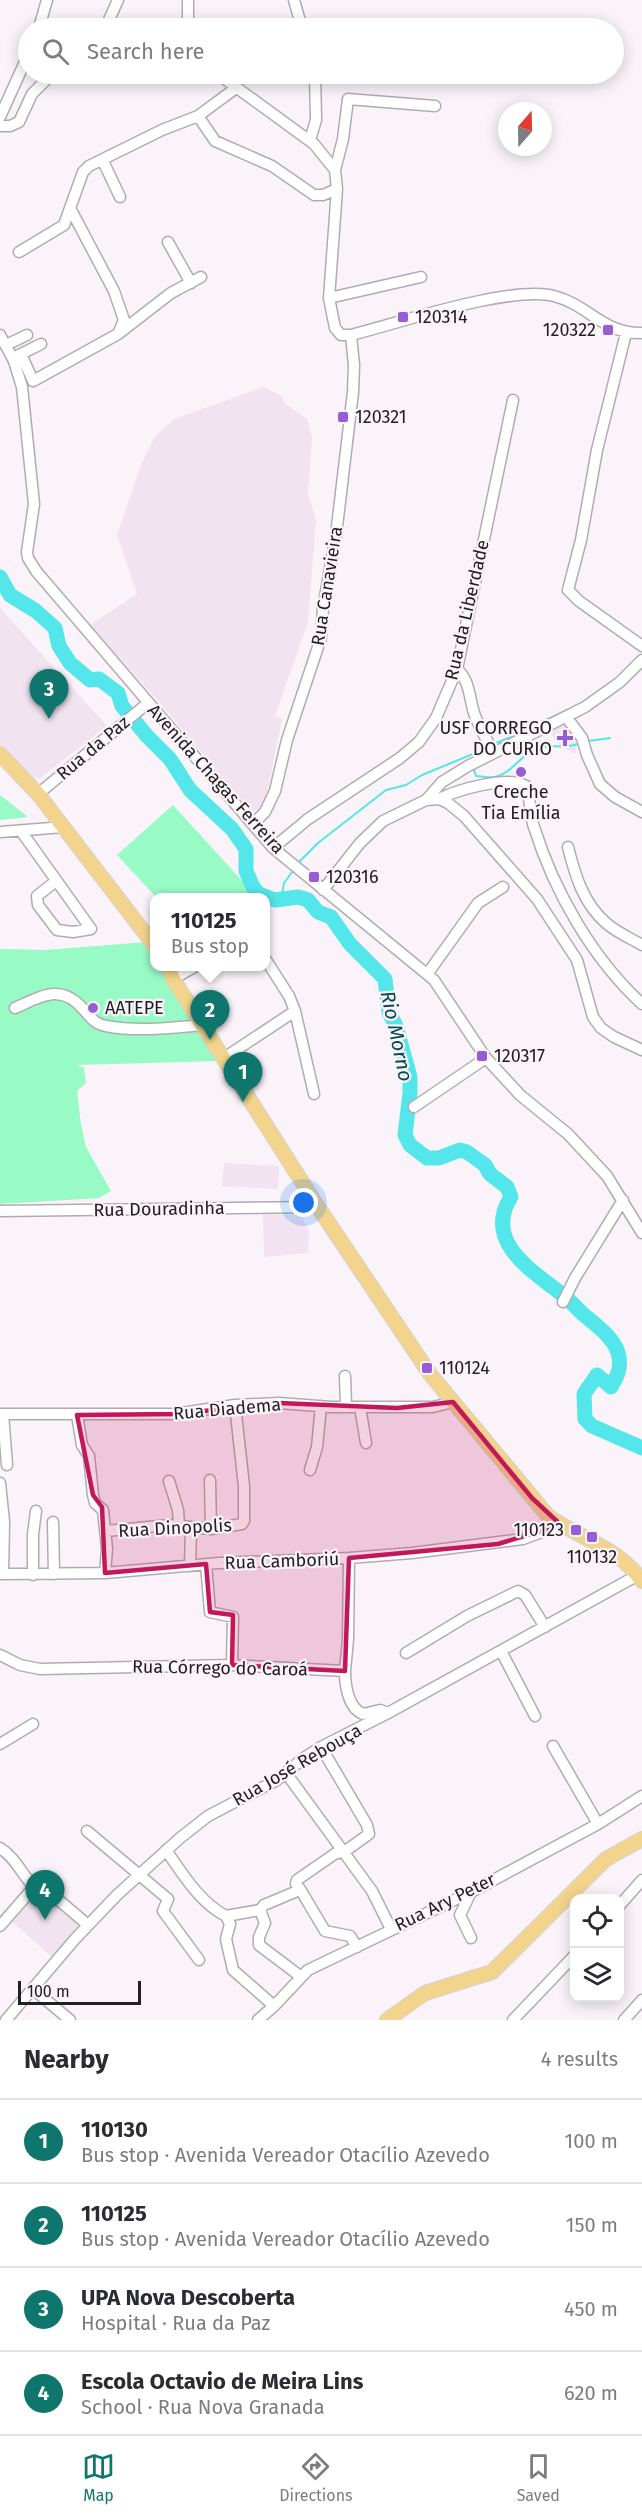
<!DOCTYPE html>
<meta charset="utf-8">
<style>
:root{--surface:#fff;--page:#f7f7f7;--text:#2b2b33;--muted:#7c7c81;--line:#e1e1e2;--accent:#0f766e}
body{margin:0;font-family:"Fira Sans",sans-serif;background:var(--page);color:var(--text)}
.controls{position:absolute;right:18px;bottom:18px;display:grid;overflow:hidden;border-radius:12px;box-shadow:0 3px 15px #0003}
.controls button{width:54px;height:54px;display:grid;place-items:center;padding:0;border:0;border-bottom:2px solid var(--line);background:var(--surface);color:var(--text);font:30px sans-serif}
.compass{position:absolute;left:498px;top:102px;width:54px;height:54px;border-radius:50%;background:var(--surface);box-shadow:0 3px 15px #0003;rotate:20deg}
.scale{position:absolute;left:18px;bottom:15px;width:123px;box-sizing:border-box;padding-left:6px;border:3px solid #232022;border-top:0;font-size:16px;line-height:21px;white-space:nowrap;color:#232022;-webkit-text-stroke:4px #faf3fa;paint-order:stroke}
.you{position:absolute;left:304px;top:1203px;width:21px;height:21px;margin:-15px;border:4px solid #fff;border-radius:50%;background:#1a73e8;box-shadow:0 0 0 9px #1a73e833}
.badge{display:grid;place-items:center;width:39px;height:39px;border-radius:50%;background:var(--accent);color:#fff;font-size:20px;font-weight:700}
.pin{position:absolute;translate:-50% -50px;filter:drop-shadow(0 2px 3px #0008)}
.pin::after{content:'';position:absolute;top:32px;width:21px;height:18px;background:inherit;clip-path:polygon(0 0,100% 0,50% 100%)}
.popup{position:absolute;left:150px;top:893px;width:120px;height:78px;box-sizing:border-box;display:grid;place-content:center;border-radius:12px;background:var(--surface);filter:drop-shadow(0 2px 4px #0005);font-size:20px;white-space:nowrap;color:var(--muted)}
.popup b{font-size:22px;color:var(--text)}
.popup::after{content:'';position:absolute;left:50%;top:100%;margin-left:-12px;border:12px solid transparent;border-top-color:var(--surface)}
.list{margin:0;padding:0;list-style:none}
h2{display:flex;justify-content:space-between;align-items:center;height:78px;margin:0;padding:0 24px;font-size:26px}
h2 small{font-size:20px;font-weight:400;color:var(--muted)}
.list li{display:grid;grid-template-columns:39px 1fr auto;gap:18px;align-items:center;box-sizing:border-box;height:84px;padding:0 24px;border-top:2px solid var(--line)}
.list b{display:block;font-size:22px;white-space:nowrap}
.list p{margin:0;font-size:20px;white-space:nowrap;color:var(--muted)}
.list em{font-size:20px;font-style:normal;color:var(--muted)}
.icon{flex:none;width:33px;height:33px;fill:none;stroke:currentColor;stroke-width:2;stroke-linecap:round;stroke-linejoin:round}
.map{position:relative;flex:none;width:642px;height:2020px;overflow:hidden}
.search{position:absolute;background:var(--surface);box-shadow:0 3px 15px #0003;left:18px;right:18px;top:18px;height:66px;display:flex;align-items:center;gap:15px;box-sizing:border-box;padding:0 21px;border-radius:33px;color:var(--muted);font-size:22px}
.sheet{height:414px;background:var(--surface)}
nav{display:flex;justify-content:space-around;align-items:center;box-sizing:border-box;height:84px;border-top:2px solid var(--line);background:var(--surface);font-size:16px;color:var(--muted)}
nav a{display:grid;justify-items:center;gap:3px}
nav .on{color:var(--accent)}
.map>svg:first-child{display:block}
.built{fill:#f1e4f0}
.green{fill:#98fac5}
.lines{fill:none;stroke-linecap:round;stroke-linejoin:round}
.stream{stroke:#53e6ea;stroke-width:2}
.river{stroke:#53e6ea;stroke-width:15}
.minor-casing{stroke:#b2acb2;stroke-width:13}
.major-casing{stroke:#d3d2d3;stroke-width:16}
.minor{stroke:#fff;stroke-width:10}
.major{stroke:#f2d48c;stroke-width:14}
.marked{fill:#c2185b;fill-opacity:0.2;stroke:#c2185b;stroke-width:4.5;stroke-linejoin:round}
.poi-dot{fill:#975dd5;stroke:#faf3fa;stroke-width:2}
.labels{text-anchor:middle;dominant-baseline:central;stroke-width:4.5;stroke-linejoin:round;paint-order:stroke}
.poi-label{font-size:18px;fill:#232022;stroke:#faf3fa;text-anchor:start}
.street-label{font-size:18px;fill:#232022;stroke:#faf3fa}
.water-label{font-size:20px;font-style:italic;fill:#054a4b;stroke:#faf3fa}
</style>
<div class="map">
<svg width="642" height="2020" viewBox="0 0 642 2020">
<rect width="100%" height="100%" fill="#faf3fa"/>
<path class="built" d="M264 387 282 396 283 402 307 419 312 438 308 493 316 520 308 622 275 716 282 719 266 799 260 810 254 811 249 809 155 697 90 625 137 594 117 535 141 465 154 438 174 419Z
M0 608 107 726 39 779 33 778 0 746Z
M563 721 577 743 575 754 561 746 548 730Z
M224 1163 279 1166 278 1189 222 1186Z
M263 1214 301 1215 309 1231 308 1253 264 1257Z
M38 1885 82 1921 52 1957 8 1918Z"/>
<path class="green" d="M0 795 28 817 0 820Z
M173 805 257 897H156L117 855Z
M147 942 154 952V966L164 967 219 1061 76 1065 84 1068 86 1083 77 1091 81 1124 86 1147 111 1191 99 1198 0 1204V949L45 950Z"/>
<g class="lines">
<path class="stream" d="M522 731 576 706
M588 741 610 738
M496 743 513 736
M474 770 476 776C482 776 490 778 495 777 513 773 522 752 540 748 552 744 565 749 578 744
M300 861 318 843 386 790 406 785 422 775 485 749
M281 899 284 883 293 871"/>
<path class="river" d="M0 577 10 595 36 611 55 628 59 646 70 663 90 680 99 679 118 693 122 706 147 736 170 759 190 790 232 829 246 849V871L253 887 259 894 275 900 298 897 308 900 318 912 331 917 350 944 385 979 389 1012 396 1026 410 1077V1093L405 1135 410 1145 427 1158H439L460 1150 467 1152 485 1165 490 1174 507 1187 511 1197C482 1242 534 1272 563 1295 571 1301 577 1309 584 1315 596 1325 617 1340 619 1357 621 1369 617 1377 611 1387L597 1375 584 1394 585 1419 592 1426 642 1448"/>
<g class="minor-casing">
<path id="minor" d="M188 0V28
M294 0 302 28
M39 28 47 0
M102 28 108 22 118 0
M218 74 314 144 335 170 337 189 329 298 335 328 341 335H351C399 323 510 285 554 296 589 305 603 334 642 333
M198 116 215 141 272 166 314 195H323L337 189
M0 117 28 55
M0 126H10L19 122 32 94 52 74
M310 140 316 120 315 74
M103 161 120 197
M335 170 343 139 348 99 435 106
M70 208 114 291 124 320 118 334
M168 242 191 283
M19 252 64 225 83 172 89 166 162 130 198 116 236 88
M329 298 421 277
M626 333 597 450 581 540 568 590 579 601 642 646
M0 335 14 361 22 387 34 504 27 552 28 558 36 571 273 848 434 980 486 1058 520 1095 568 1134 607 1176 642 1233
M6 345 27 335
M21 354 33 381 118 334 171 293 201 277
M17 356 41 344
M457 669C470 681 469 697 474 713 479 728 487 740 494 753
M567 718 582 738 587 755 600 784 615 797 642 812
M38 794 148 703
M439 799C457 790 507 775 526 786 531 798 529 813 534 827 554 891 592 958 642 1004
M426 800 439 799 448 803 464 816 537 899 577 960 593 1017 601 1028 614 1037 642 1050
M253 824 265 812 275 791 287 740 321 638 323 608 336 535 353 392 354 365 351 335
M21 831 91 929 73 932 57 930 38 905 37 896 56 881
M0 832 64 827
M568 847C575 875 583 903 606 923 616 932 630 938 642 945
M273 848 308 819 400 758 419 742 436 718 457 669 513 400
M323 890 360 843 383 821 426 800 442 782 468 766 585 707 620 682 642 660
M266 960 289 996 295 1011 314 1094
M428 973 478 903 503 887
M173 979 196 966
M15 1008C42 996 61 983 84 1010 91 1018 95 1024 106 1026 137 1032 172 1028 203 1025
M224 1058 295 1011
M414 1107 486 1058
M0 1211 318 1207
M563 1302 575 1278 623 1200
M345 1376 346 1407
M360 1407 366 1443
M0 1414H175L235 1405 279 1403 331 1407H433L453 1402
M3 1414 7 1465
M77 1415 82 1445 89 1456 93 1495 95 1503 103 1510 107 1549 105 1573
M310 1470 317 1447 321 1406
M210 1480 211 1529
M169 1481 178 1510 179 1525
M0 1483 4 1522 3 1574
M53 1522 54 1574
M106 1531 170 1525 211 1529 242 1524 244 1521V1486L235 1405
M206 1564 210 1612 233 1617 232 1665
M190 1566 191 1529
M0 1574 105 1573 219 1563 349 1558 412 1553 523 1539 561 1525
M33 1575V1534L36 1511
M501 1651 535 1716
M406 1653 467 1616 518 1591 525 1595 545 1627
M0 1655 20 1665 40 1669 232 1665 345 1671C345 1685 348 1708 363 1714L380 1710 388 1713
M345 1671 348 1639 349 1558
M0 1744 33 1724
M553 1746 598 1824
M286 1773 372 1891 391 1929
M87 1831 168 1899 163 1911 199 1960
M0 1848C16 1858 22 1875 34 1887L41 1885 88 1925
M166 1850C182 1873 200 1903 226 1916
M300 1889 325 1931 350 1936 357 1947
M471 1892 460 1915 471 1938
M620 1905 642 1880
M260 1910 265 1923 259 1937V1945L300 1976
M226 1916 260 1910 264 1905 295 1892 300 1889 296 1884 297 1880 336 1853 344 1852 369 1834 367 1825 321 1747
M226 1916 230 1924 226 1939 233 1970 274 2006
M0 1926 34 1887
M33 1989 70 2020
M6 2020 75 1939 117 1895 180 1838 208 1816 277 1780 304 1758 321 1747 388 1713 638 1575
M258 2020 274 2006 308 1970 471 1892 598 1824 642 1796
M513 2020 574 1956
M624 2020 642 2000"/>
</g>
<g class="major-casing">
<path id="major" d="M0 754 38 794 154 945
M168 966 173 979 318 1207 430 1374 548 1516C579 1538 619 1548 642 1581
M387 2020 425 1993 492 1972 606 1859 642 1839"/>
</g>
<use href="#minor" class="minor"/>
<use href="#major" class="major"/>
</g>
<path class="marked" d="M453 1402 532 1498 561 1525 498 1544 349 1558 345 1671 232 1665 233 1615 210 1612 206 1564 105 1573 102 1507 93 1495 77 1415 175 1414 279 1403 397 1408Z"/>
<g class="poi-dot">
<rect x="397" y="311" width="12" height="12" rx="3"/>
<rect x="602" y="324" width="12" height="12" rx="3"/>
<rect x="337" y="411" width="12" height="12" rx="3"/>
<path d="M562 729h6v6h6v6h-6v6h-6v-6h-6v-6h6z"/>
<circle cx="521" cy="772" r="6"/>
<rect x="308" y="871" width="12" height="12" rx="3"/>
<circle cx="93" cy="1008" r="6"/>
<rect x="476" y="1050" width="12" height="12" rx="3"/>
<rect x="421" y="1362" width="12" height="12" rx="3"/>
<rect x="570" y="1524" width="12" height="12" rx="3"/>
<rect x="586" y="1531" width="12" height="12" rx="3"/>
</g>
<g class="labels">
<g class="poi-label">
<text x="415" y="317">120314</text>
<text x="596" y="330" text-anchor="end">120322</text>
<text x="355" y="417">120321</text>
<text x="552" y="728" text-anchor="end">USF CORREGO<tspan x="552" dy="21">DO CURIO</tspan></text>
<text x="521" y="792" text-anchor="middle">Creche<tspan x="521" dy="21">Tia Emília</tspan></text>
<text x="326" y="877">120316</text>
<text x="105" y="1008">AATEPE</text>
<text x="494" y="1056">120317</text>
<text x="439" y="1368">110124</text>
<text x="564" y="1530" text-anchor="end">110123</text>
<text x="592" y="1557" text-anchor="middle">110132</text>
</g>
<g class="street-label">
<text transform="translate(327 586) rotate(-81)">Rua Canavieira</text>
<text transform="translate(467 610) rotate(-77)">Rua da Liberdade</text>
<text transform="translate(93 748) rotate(-40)">Rua da Paz</text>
<text transform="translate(216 779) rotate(48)">Avenida Chagas Ferreira</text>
<text transform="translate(159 1209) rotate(-1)">Rua Douradinha</text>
<text transform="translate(227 1409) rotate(-5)">Rua Diadema</text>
<text transform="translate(175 1528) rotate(-3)">Rua Dinopolis</text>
<text transform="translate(282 1561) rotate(-2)">Rua Camboriú</text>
<text transform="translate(220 1668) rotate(1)">Rua Córrego do Caroá</text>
<text transform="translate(297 1765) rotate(-30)">Rua José Rebouça</text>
<text transform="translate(445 1902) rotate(-26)">Rua Ary Peter</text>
</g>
<g class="water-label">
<text transform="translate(397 1036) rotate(78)">Rio Morno</text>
</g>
</g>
</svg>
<div class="controls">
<button><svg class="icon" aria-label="locate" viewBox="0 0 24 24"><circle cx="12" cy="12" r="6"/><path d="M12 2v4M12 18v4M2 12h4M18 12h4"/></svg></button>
<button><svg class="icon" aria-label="layers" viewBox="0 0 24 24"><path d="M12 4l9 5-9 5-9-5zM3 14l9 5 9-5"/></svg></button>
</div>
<svg class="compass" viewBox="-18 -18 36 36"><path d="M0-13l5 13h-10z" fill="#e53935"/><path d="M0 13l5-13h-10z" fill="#7c7c81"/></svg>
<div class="scale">100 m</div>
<div class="you"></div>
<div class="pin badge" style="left:243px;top:1102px">1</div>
<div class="pin badge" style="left:210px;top:1040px">2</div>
<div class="popup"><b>110125</b>Bus stop</div>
<div class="pin badge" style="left:49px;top:719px">3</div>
<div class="pin badge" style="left:45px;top:1920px">4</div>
<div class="search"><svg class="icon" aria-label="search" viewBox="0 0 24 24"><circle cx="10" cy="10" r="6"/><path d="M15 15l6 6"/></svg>Search here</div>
</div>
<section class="sheet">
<h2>Nearby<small>4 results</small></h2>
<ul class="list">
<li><span class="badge">1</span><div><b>110130</b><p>Bus stop · Avenida Vereador Otacílio Azevedo</p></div><em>100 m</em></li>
<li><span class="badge">2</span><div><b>110125</b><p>Bus stop · Avenida Vereador Otacílio Azevedo</p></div><em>150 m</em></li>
<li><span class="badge">3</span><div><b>UPA Nova Descoberta</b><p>Hospital · Rua da Paz</p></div><em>450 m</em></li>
<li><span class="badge">4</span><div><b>Escola Octavio de Meira Lins</b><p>School · Rua Nova Granada</p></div><em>620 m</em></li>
</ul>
</section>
<nav>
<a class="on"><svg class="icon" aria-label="map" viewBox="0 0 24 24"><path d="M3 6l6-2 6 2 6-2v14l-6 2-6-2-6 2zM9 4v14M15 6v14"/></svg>Map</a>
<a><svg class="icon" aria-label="directions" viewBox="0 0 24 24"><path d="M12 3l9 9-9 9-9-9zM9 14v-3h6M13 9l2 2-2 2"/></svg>Directions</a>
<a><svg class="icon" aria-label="saved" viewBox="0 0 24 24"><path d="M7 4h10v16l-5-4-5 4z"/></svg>Saved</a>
</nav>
